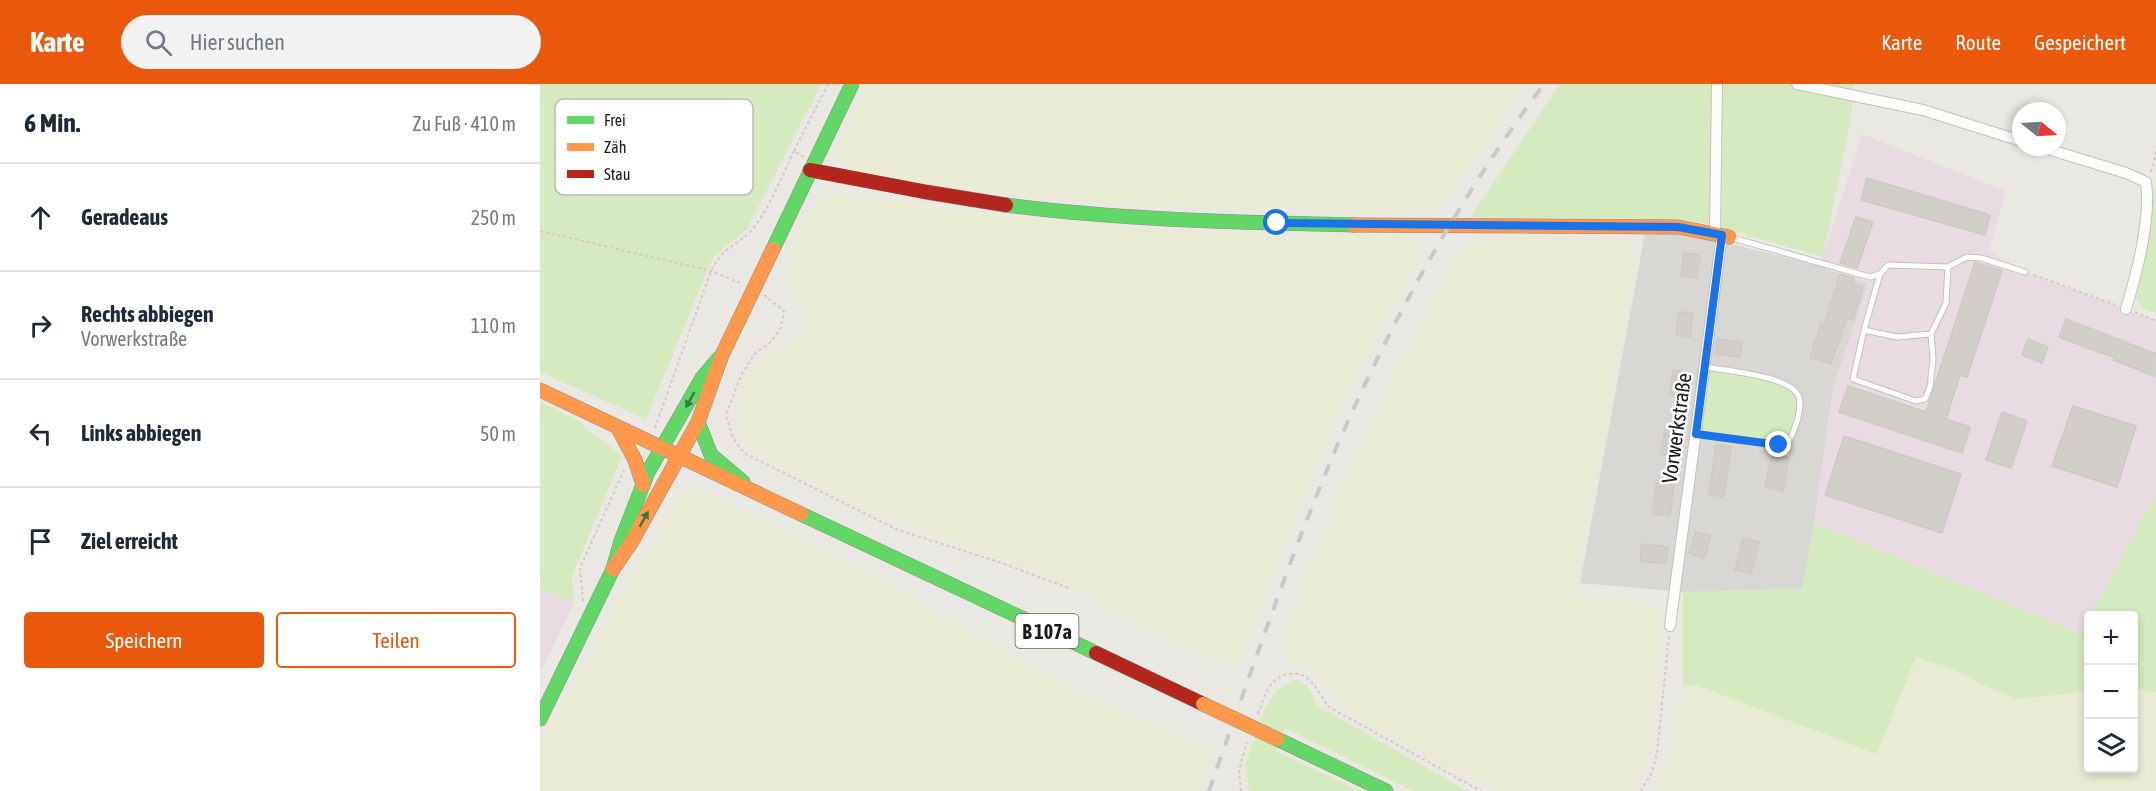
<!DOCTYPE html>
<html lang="de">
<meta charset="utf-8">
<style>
:root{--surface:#fff;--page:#f2f2f3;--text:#1f2937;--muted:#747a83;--line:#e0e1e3;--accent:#ea580c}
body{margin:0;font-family:"Asap Condensed",sans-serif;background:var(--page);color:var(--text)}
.controls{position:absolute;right:18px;bottom:18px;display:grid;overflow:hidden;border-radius:6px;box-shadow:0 3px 9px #0003}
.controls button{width:54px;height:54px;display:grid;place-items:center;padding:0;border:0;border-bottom:2px solid var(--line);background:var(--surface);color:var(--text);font:30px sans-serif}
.compass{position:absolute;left:1472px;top:18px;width:54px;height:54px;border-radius:50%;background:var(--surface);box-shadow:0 3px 9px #0003;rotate:108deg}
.stop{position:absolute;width:18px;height:18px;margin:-14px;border:4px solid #1a73e8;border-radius:50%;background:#fff}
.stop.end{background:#1a73e8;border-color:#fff;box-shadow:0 2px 6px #0008}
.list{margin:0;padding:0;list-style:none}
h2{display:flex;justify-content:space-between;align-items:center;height:78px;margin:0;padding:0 24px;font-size:26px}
h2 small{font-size:20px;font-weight:400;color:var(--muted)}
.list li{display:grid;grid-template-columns:39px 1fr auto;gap:18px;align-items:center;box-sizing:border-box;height:108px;padding:0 24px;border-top:2px solid var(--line)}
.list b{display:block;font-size:22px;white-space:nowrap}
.list p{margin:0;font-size:20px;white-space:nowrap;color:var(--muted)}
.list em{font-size:20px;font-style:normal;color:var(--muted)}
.actions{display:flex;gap:12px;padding:18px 24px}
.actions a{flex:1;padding:14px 0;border:2px solid var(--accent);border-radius:6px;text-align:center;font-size:21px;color:var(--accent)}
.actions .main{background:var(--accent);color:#fff}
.icon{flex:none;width:33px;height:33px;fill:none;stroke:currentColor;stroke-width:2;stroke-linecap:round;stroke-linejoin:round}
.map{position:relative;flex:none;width:1616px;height:707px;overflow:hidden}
header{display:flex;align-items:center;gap:36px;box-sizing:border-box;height:84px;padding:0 30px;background:var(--accent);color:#fff}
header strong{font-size:28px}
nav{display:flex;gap:33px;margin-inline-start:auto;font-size:21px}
.search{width:420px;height:54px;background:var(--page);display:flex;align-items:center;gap:15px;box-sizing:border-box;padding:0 21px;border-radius:33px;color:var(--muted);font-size:22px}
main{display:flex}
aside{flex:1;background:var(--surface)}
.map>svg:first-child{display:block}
.residential{fill:#d9d7d4}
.industrial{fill:#e8dbe2}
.farmland{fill:#eaebd4}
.grass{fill:#d5eabe}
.building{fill:#d2cfcb;stroke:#cdc9c4;stroke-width:1.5}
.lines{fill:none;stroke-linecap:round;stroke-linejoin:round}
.lane-casing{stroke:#c2c1be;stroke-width:7}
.street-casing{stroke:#c2c1be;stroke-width:12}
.fast-casing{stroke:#91937a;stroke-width:15}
.slow-casing{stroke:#91937a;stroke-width:15}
.jam-casing{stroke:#91937a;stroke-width:15}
.path{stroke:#d6c7c3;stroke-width:2;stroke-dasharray:3 3;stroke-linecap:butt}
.lane{stroke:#fcfcfb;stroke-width:5}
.street{stroke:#fcfcfb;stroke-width:10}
.fast{stroke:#63d668;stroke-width:14}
.slow{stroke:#ff974d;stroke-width:14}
.jam{stroke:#b3261e;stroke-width:14}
.rail{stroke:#c9c9c8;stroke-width:4;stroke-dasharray:12 12;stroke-linecap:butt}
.slow-bridge-casing{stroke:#9f9680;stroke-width:15;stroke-linecap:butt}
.slow-bridge{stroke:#ff974d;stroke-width:14}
.oneway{fill:#3e7841}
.route{stroke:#1a73e8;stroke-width:8}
.labels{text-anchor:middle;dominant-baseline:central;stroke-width:5;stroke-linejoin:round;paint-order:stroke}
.shield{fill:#fff;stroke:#5f5f5f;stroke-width:1.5}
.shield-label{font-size:20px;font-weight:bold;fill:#1a1a1a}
.street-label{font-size:21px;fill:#1a1a1a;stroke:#fff}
.key{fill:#fff;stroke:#bababa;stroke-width:1.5}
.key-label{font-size:16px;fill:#1a1a1a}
</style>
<header>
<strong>Karte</strong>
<div class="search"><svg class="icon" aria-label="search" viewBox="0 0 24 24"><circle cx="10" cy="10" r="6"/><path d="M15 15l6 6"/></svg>Hier suchen</div>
<nav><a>Karte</a><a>Route</a><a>Gespeichert</a></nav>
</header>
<main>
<aside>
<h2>6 Min.<small>Zu Fuß · 410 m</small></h2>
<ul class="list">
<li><svg class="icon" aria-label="ahead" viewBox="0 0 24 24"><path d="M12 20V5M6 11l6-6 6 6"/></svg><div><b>Geradeaus</b></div><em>250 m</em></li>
<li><svg class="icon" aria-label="right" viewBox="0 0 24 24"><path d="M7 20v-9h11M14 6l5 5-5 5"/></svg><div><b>Rechts abbiegen</b><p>Vorwerkstraße</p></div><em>110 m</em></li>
<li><svg class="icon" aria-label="left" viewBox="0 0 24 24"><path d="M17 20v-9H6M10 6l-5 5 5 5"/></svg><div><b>Links abbiegen</b></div><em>50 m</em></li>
<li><svg class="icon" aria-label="arrive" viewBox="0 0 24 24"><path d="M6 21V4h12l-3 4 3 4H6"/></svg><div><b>Ziel erreicht</b></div></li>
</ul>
<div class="actions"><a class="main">Speichern</a><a>Teilen</a></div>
</aside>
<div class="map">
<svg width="1616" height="707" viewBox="0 0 1616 707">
<rect width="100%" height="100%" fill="#eae8e2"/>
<path class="residential" d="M1106 144 1175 156 1280 182 1328 200 1293 305 1274 439 1262 505 1143 508 1040 499Z"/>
<path class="industrial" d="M1322 50 1466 107 1449 167 1485 188 1616 237V409L1551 531 1548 532V536L1541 550 1274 439 1293 305 1328 200 1280 182Z
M0 503 34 519 0 589Z"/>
<path class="farmland" d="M329 0H986L908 114 895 124 864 128 801 130 772 128 761 123 733 128 571 120 478 111 372 97 315 85 305 80 300 70V58Z
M286 111 363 118 432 129 642 147 738 150 744 153 764 154 769 150H869L877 159 879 172 802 321 747 453 703 572 697 578 687 580 619 552 586 535 524 499 495 487 334 429 242 383 209 364 200 352 196 332 198 321 205 298 219 278 232 269 255 257 263 246V233L250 196 248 173 262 136 276 116Z
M959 153 1087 155 1093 166 1095 178 1090 213 1083 236 1070 325 1033 511 1105 519 1116 525 1121 532 1119 581 1107 679 1096 707H953L944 699 900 679 819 635 799 621 776 590 749 577 742 564 746 542 816 368 855 284 917 174 928 162Z
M142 406H156L179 414 280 465 358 506 436 552 529 603 616 643 675 664 661 707H0V665L72 525Z
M1376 573 1411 584 1448 603 1529 608 1548 607V684H1594V605L1616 608V707H1113L1121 689 1143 603 1156 601 1187 613Z"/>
<path class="grass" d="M0 0H281L207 145 173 173 106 335 0 288Z
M1020 0H1173L1169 140 1107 135 931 133Z
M1183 0H1314L1312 29 1283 173 1182 144Z
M1616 97V229L1602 224 1596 214 1606 169Z
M1166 283 1235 297 1250 302 1261 320 1247 360 1156 350Z
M0 318 35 335 82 372 32 492 34 519 0 503Z
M1616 409V608L1594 605V532L1551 531Z
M1274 439 1541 550 1548 536V607L1478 615 1448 603 1411 584 1376 573 1337 670 1156 601 1143 603V508L1262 505Z
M756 596 768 602 778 622 927 707H874L745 644 735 667 820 707H709L705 682 725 625 735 608 744 601Z"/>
<path class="building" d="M1327 94 1450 131 1445 151 1321 116Z
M1316 133 1333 138 1317 184 1300 179Z
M1144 169 1160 171 1157 194 1141 192Z
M1435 178 1462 187 1427 293 1420 291 1406 335 1430 343 1422 369 1299 328 1308 302 1386 328Z
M1300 190 1314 194 1312 199 1323 203 1313 236 1307 234 1291 280 1270 273 1281 240 1284 242Z
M1139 228 1153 229 1150 253 1136 251Z
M1526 235 1616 270V293L1574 276 1575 274 1519 253Z
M1177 255 1202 258 1200 273 1175 270Z
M1488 255 1508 263 1502 279 1482 271Z
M1133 286 1146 288 1142 312 1130 310Z
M1533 322 1596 342 1577 403 1512 382Z
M1462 328 1487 337 1471 384 1446 376Z
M1125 345 1140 348 1136 372 1121 370Z
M1304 352 1421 390 1402 449 1285 411Z
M1176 361 1191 363 1184 413 1169 411Z
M1232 370 1249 373 1243 407 1225 403Z
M1116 399 1134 401 1130 432 1113 430Z
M1156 448 1171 452 1164 474 1149 469Z
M1203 454 1219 458 1211 490 1195 486Z
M1102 460 1128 463 1125 480 1100 477Z"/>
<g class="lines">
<g class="lane-casing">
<path id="lane" d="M1189 153 1330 193 1340 190 1348 181 1408 183 1427 173 1441 174 1485 188
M1340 190 1324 246 1313 295 1376 317 1385 315 1390 303 1393 275 1391 250 1406 219 1408 183
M1324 246 1357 253 1391 250
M1156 350 1239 361 1247 360C1253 351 1255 344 1258 334 1259 326 1262 319 1258 311 1249 292 1186 287 1166 283"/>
</g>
<g class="street-casing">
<path id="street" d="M1257 0 1383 26 1481 57
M1501 63 1586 89 1606 98C1611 136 1597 188 1586 225
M1175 149 1177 0
M1130 542 1182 151"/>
</g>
<g class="fast-casing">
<path id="fast" d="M466 121C581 136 697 138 813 141
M233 165 312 0
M158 338 171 371 203 398
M261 430 556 569
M0 635 73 485 81 457 108 388 162 294 178 275
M737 655 846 707"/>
</g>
<g class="slow-casing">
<path id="slow" d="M813 141 1138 143 1189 153
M0 306 261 430
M78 344 95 376 103 401
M73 485 91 459 158 338 182 271 233 165"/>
</g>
<g class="jam-casing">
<path id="jam" d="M270 86 386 108 466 121
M556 569 663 620"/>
</g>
<path class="path" d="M264 73 254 67 288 0
M1611 88 1616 67
M0 147 171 187 200 199
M1494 191 1576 221
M224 211 244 227 241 244 229 260 216 268 201 291 186 331 193 354 204 369 358 446 459 478 529 504
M1595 228 1616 237
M115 344 171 187C184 162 192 165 209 149 225 134 244 88 254 67
M43 517 40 484 84 386
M718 630C724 614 729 592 749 590 756 589 762 590 767 594 776 601 782 613 787 622L941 707
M701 707 699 686 707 658
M1101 707 1112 688 1117 669 1129 552"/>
<use href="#lane" class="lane"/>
<use href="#street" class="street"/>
<use href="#fast" class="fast"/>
<use href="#slow" class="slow"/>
<use href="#jam" class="jam"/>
<path class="rail" d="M669 707C710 591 749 475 797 362 852 235 921 111 1004 0"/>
<g class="slow-bridge-casing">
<path id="slow-bridge" d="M663 620 737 655"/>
</g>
<use href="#slow-bridge" class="slow-bridge"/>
</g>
<defs><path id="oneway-solid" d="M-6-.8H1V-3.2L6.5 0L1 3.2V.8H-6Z" transform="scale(1.5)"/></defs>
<g class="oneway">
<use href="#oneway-solid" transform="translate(150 316) rotate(119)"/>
<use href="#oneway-solid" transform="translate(104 435) rotate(-61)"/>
</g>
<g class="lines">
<path class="route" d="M737 139 1138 143 1182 151 1156 350 1239 361"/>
</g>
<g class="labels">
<rect class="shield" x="475.5" y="530" width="63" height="34" rx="4.5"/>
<g class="shield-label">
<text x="507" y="547">B 107a</text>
</g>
<g class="street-label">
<text transform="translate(1136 344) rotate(-82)">Vorwerkstraße</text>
</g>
</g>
<rect x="15" y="15" width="198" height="96" rx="9" class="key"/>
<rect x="27" y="32" width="27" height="8" fill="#63d668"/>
<rect x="27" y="59" width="27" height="8" fill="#ff974d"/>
<rect x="27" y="86" width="27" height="8" fill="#b3261e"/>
<g class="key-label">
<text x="64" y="42">Frei</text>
<text x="64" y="69">Zäh</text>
<text x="64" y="96">Stau</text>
</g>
</svg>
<div class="controls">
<button>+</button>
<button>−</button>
<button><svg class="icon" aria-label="layers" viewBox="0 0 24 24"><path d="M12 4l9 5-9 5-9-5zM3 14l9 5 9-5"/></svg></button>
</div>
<svg class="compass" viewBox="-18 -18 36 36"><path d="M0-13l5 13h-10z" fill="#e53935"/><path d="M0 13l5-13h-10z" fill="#747a83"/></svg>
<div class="stop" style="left:737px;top:139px"></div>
<div class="stop end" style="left:1239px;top:361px"></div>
</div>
</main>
